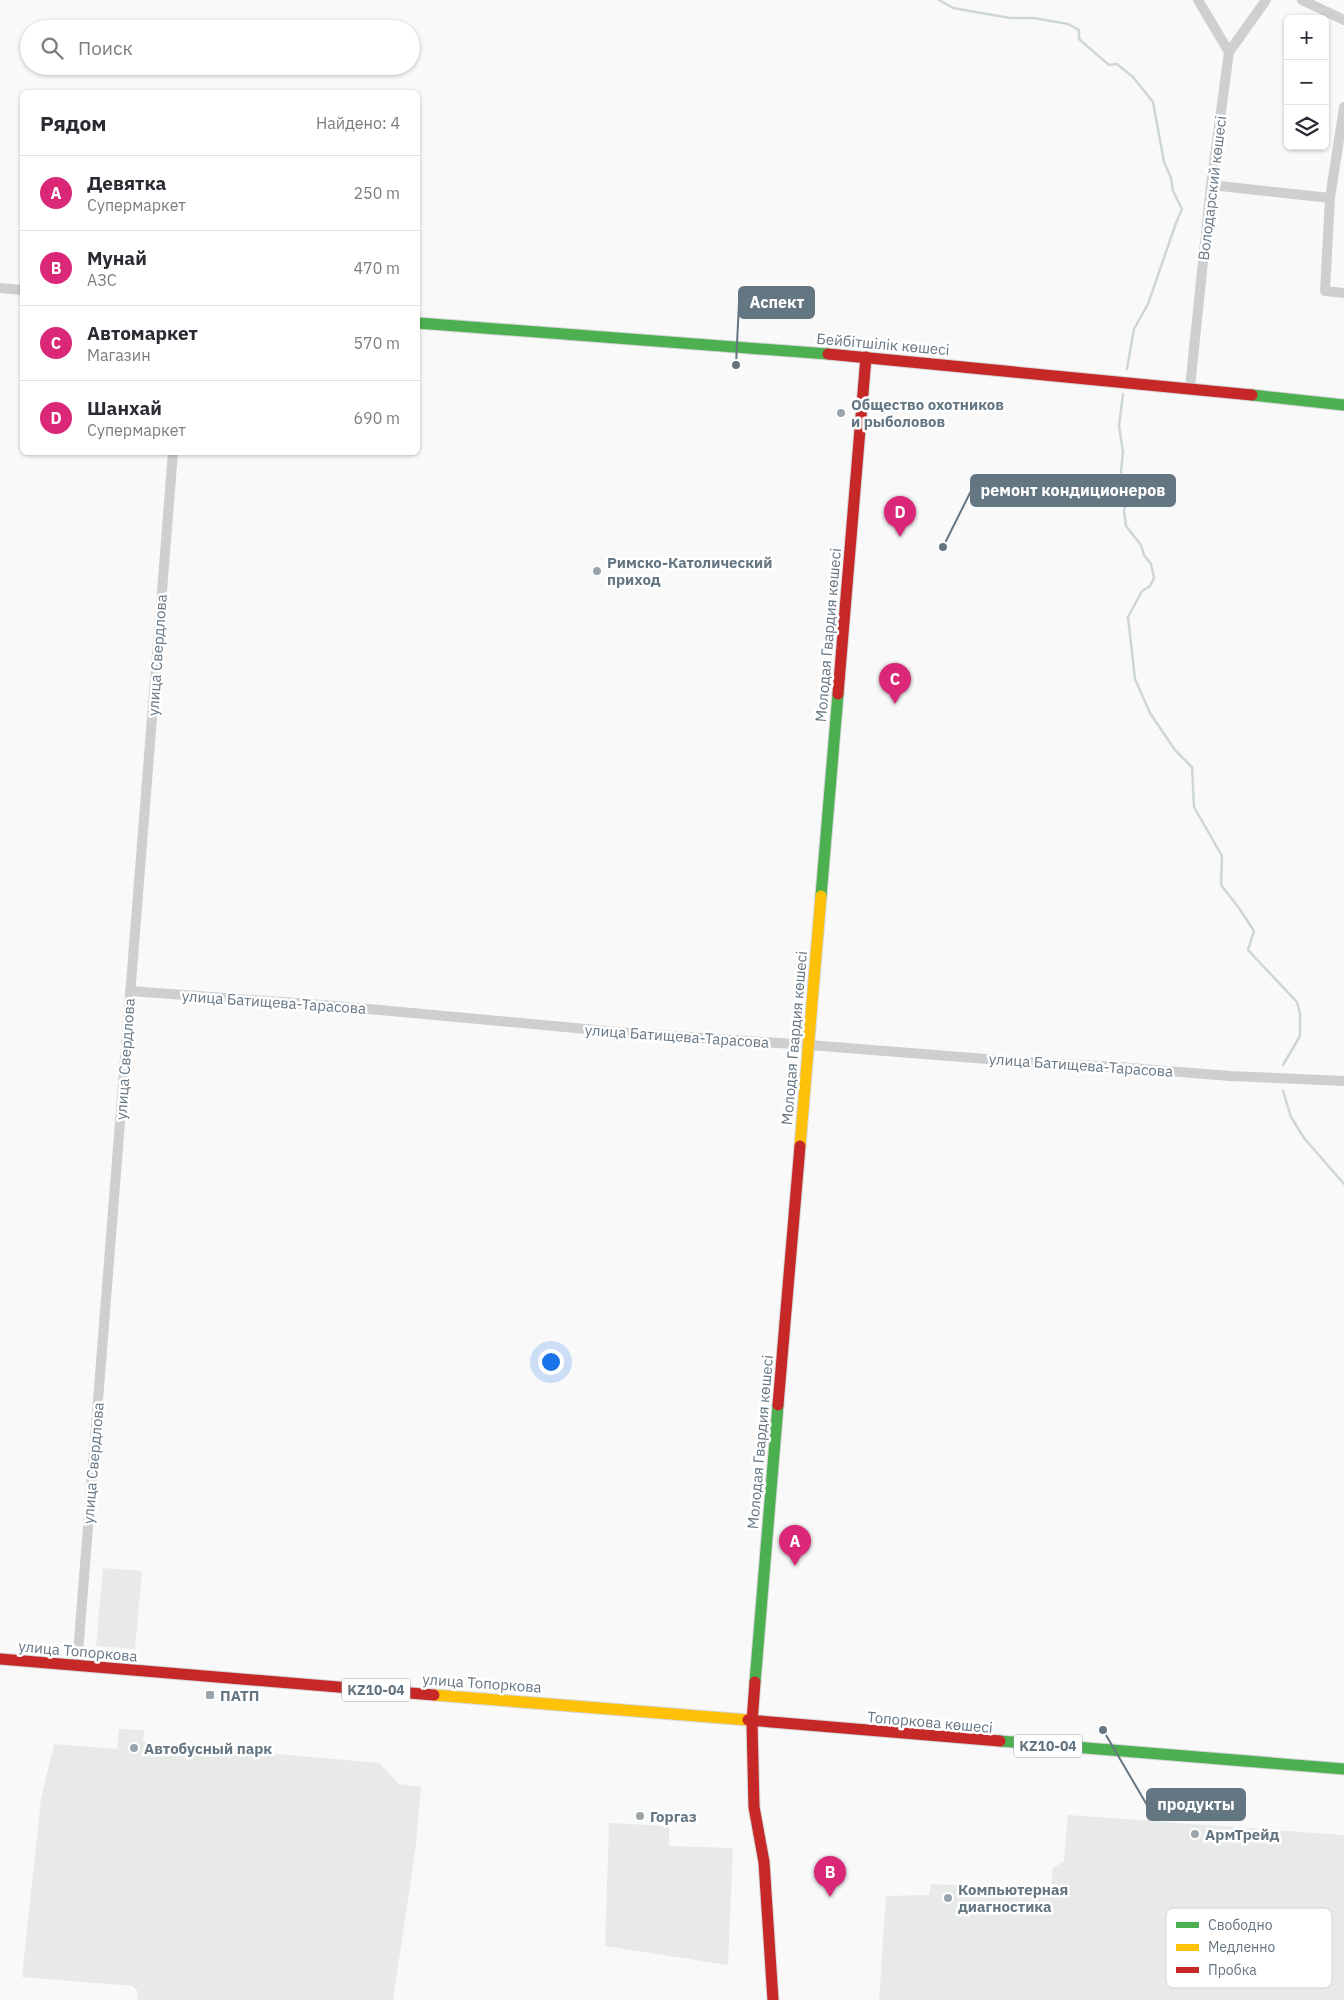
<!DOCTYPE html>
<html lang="ru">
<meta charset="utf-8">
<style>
:root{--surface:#fff;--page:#f7f7f7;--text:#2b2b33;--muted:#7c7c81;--line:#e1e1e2;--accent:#db2777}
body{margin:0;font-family:"IBM Plex Sans",sans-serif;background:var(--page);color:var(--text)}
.controls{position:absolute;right:15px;top:15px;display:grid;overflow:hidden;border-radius:8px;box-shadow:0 1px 4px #0004}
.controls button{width:45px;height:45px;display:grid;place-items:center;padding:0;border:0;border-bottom:1px solid var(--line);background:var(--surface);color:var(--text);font:25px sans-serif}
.you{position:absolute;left:550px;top:1361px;width:18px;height:18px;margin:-12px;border:4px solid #fff;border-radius:50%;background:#1a73e8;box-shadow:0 0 0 8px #1a73e833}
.badge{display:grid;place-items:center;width:32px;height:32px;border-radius:50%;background:var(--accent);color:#fff;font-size:16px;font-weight:700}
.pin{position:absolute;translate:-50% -41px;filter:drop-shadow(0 1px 2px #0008)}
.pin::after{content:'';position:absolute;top:26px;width:18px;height:15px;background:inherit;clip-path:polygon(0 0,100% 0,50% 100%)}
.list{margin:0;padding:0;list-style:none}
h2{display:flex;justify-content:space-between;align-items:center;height:65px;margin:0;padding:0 20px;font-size:21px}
h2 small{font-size:16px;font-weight:400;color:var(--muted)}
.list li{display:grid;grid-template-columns:32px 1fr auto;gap:15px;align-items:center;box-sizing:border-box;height:75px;padding:0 20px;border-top:1px solid var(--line)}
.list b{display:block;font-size:19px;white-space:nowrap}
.list p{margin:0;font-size:16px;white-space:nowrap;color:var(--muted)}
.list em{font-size:16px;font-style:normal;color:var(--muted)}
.icon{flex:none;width:28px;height:28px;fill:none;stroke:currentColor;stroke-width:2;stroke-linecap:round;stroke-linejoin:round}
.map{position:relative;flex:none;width:1344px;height:2000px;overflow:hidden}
.search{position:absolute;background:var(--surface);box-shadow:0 1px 4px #0004;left:20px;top:20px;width:400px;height:55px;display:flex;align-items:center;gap:12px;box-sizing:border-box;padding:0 18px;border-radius:28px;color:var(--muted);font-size:19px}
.panel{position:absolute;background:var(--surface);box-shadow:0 1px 4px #0004;left:20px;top:90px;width:400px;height:365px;border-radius:8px}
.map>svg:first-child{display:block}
.built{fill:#e8e9e9}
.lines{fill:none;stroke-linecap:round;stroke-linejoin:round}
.stream{stroke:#ced6d9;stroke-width:2.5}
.fast-casing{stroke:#d5d6d7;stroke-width:13}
.slow-casing{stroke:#d5d6d7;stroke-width:13}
.jam-casing{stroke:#d5d6d7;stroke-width:13}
.street{stroke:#cecfd0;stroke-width:10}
.fast{stroke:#4caf50;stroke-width:11}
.slow{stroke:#ffc107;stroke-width:11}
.jam{stroke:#c62828;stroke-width:11}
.poi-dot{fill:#99a4ac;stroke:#fff;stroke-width:2}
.labels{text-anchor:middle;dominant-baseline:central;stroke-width:5;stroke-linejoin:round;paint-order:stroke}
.shield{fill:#fff;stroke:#939fa8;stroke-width:1}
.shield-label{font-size:14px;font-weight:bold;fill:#657683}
.street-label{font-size:15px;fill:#657683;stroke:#fff}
.poi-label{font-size:15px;font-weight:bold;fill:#657683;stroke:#fff;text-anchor:start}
.key{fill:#fff;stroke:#d1d6da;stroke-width:1}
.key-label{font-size:14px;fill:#657683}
.leader{fill:none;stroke:#657683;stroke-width:2}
.callout-dot{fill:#657683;stroke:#fff;stroke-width:2}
.callout{fill:#657683;stroke:#657683;stroke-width:2}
.callout-label{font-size:16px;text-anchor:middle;font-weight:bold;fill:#fff}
</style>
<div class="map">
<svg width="1344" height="2000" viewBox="0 0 1344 2000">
<rect width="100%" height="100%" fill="#f9f9f9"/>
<path class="built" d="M103 1568 142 1571 135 1649 96 1646Z
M119 1729 144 1730 143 1742 379 1763 399 1784 421 1787 416 1845 393 2000H137L138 1992 133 1986 22 1977 41 1799 54 1744 117 1749Z
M1068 1815 1344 1835V2000H879L886 1896 929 1895 931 1884 1051 1889 1053 1868 1064 1861Z
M609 1823 669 1826V1846L733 1848 728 1965 605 1946Z"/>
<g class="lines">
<path class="stream" d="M939 0 953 8 1010 18H1034L1068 24 1079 30V39L1109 65 1117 64 1133 77 1153 102 1164 162 1171 178 1173 191 1182 209 1176 223 1148 304 1134 329 1127 369
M1123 394 1119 426 1123 452 1121 472 1127 498 1124 511 1126 526 1141 545 1144 555 1151 564 1154 578 1150 586 1142 591 1128 617 1135 679 1150 713 1175 750 1192 767 1194 807 1222 856 1221 885 1239 908 1254 931 1248 950 1297 1002 1300 1014V1036L1283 1065
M1283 1091 1291 1117 1304 1138 1344 1184"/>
<g class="fast-casing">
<path id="fast" d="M418 323 828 354
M1252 395 1344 405
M821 896 838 694
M755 1682 778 1405
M1000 1741 1344 1769"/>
</g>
<g class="slow-casing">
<path id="slow" d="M800 1146 821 896
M434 1695 748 1720"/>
</g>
<g class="jam-casing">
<path id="jam" d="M828 354 1252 395
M838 694 866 357
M778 1405 800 1146
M0 1659 434 1695
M755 1682 752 1722 754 1807 764 1862 773 2000
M748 1720 1000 1741"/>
</g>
<path class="street" d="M1198 0 1229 52
M1302 0 1344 20
M1344 107 1330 198 1325 291 1344 293
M1211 185 1330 198
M0 288 22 290
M1190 387 1211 185 1229 52 1266 0
M130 991 336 1006 629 1033 809 1045 1023 1062 1118 1067 1230 1076 1344 1081
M77 1666 173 452"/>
<use href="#fast" class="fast"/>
<use href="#slow" class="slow"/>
<use href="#jam" class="jam"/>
</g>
<g class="poi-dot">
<circle cx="841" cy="413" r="5"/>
<circle cx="597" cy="571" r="5"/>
<rect x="205" y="1690" width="10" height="10" rx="2.5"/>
<circle cx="134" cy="1748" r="5"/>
<circle cx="640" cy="1816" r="5"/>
<circle cx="1195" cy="1834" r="5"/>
<circle cx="948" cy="1898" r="5"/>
</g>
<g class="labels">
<g class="shield">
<rect x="342" y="1678.5" width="68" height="23" rx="4"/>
<rect x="1014" y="1734.5" width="68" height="23" rx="4"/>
</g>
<g class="shield-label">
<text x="376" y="1690">KZ10-04</text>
<text x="1048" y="1746">KZ10-04</text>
</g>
<g class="street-label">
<text transform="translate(1212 188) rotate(-83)">Володарский көшесі</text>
<text transform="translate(883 344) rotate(5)">Бейбітшілік көшесі</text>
<text transform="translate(828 635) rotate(-85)">Молодая Гвардия көшесі</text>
<text transform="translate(157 655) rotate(-86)">улица Свердлова</text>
<text transform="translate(274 1002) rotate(4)">улица Батищева-Тарасова</text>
<text transform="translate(677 1036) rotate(4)">улица Батищева-Тарасова</text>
<text transform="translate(794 1038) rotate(-85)">Молодая Гвардия көшесі</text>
<text transform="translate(125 1059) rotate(-86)">улица Свердлова</text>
<text transform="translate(1081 1065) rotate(4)">улица Батищева-Тарасова</text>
<text transform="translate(760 1442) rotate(-85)">Молодая Гвардия көшесі</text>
<text transform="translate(93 1463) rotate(-85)">улица Свердлова</text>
<text transform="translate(78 1651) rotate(5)">улица Топоркова</text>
<text transform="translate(482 1683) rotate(4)">улица Топоркова</text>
<text transform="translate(930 1722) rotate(5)">Топоркова көшесі</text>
</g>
<g class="poi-label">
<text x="851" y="404">Общество охотников<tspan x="851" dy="17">и рыболовов</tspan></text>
<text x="607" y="562">Римско-Католический<tspan x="607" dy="17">приход</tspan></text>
<text x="220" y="1695">ПАТП</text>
<text x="144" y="1748">Автобусный парк</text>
<text x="650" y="1816">Горгаз</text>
<text x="1205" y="1834">АрмТрейд</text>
<text x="958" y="1889">Компьютерная<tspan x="958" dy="17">диагностика</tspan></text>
</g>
</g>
<rect x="1166" y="1908" width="166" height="80" rx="8" class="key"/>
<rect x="1176" y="1922" width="23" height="6" fill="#4caf50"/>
<rect x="1176" y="1944" width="23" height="7" fill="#ffc107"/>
<rect x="1176" y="1967" width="23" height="6" fill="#c62828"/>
<g class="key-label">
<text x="1208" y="1930">Свободно</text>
<text x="1208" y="1952">Медленно</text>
<text x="1208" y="1975">Пробка</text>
</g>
<path class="leader" d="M736 365L739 302M943 547L971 491M1103 1730L1147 1805"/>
<g class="callout-dot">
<circle cx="736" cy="365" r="5"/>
<circle cx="943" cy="547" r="5"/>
<circle cx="1103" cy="1730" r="5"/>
</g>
<g class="callout">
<rect x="739" y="287" width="75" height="31" rx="5"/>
<rect x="971" y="475" width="204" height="31" rx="5"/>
<rect x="1147" y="1789" width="98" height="31" rx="5"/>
</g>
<g class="callout-label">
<text x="777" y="308">Аспект</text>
<text x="1073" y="496">ремонт кондиционеров</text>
<text x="1196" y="1810">продукты</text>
</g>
</svg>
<div class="controls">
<button>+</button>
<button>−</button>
<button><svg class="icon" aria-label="layers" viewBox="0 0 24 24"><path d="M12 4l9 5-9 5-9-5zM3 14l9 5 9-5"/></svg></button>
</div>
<div class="you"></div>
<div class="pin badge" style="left:795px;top:1566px">A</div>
<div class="pin badge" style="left:830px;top:1897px">B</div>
<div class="pin badge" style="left:895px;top:704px">C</div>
<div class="pin badge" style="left:900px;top:537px">D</div>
<div class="search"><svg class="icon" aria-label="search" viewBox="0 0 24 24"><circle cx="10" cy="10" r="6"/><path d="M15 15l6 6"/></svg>Поиск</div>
<section class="panel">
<h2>Рядом<small>Найдено: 4</small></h2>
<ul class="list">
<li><span class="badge">A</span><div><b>Девятка</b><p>Супермаркет</p></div><em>250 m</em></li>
<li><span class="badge">B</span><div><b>Мунай</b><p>АЗС</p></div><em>470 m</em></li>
<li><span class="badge">C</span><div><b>Автомаркет</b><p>Магазин</p></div><em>570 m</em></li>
<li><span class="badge">D</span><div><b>Шанхай</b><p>Супермаркет</p></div><em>690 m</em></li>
</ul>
</section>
</div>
